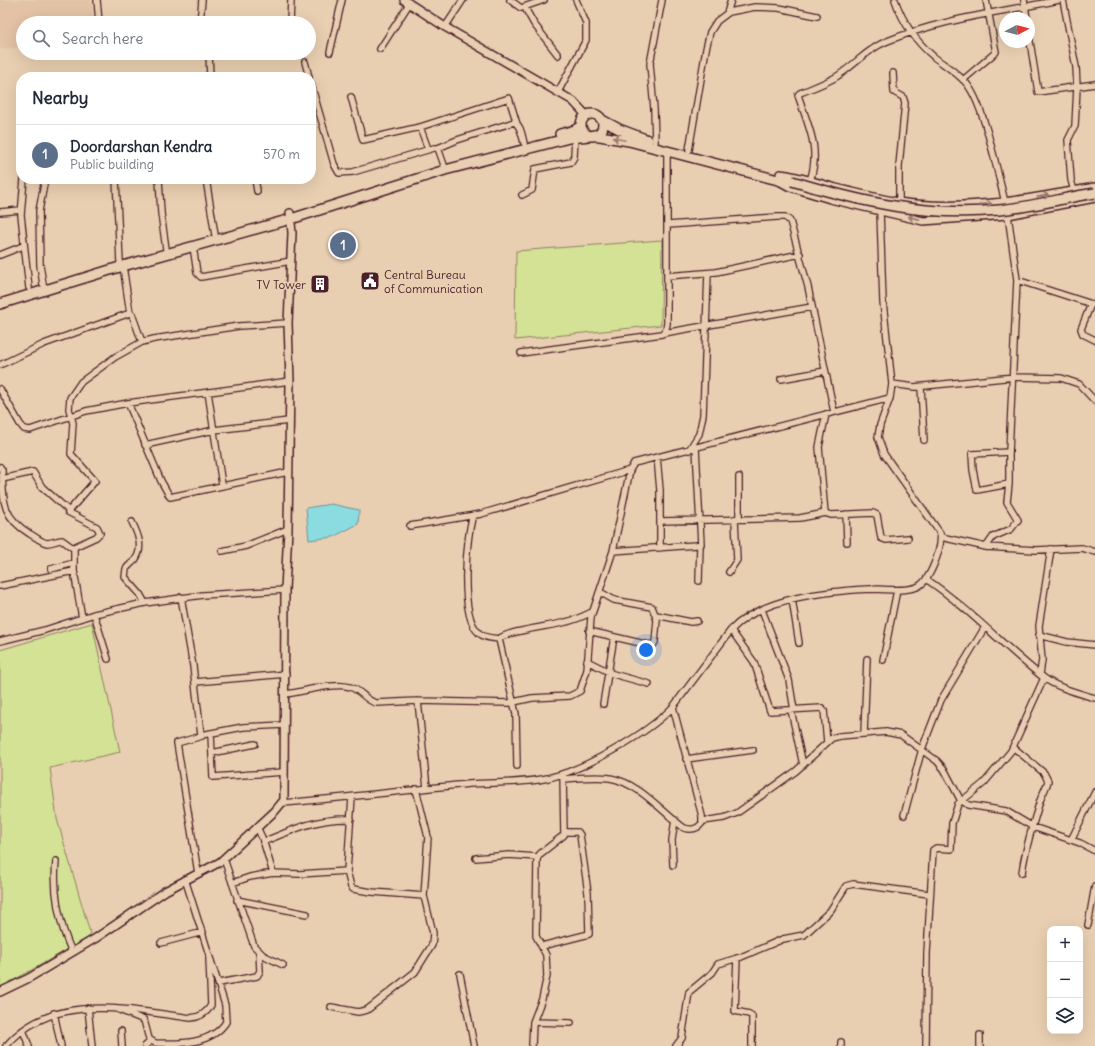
<!DOCTYPE html>
<meta charset="utf-8">
<style>
:root{--surface:#fff;--page:#f2f2f3;--text:#1f2937;--muted:#747a83;--line:#e0e1e3;--accent:#2563eb}
body{margin:0;font-family:Delius,sans-serif;background:var(--page);color:var(--text)}
.controls{position:absolute;right:12px;bottom:12px;display:grid;overflow:hidden;border-radius:8px;box-shadow:0 4px 16px #0002}
.controls button{width:36px;height:36px;display:grid;place-items:center;padding:0;border:0;border-bottom:1px solid var(--line);background:var(--surface);color:var(--text);font:20px sans-serif}
.compass{position:absolute;left:999px;top:12px;width:36px;height:36px;border-radius:50%;background:var(--surface);box-shadow:0 4px 16px #0002;rotate:83deg}
.you{position:absolute;left:646px;top:650px;width:14px;height:14px;margin:-10px;border:3px solid #fff;border-radius:50%;background:#1a73e8;box-shadow:0 0 0 6px #1a73e833}
.badge{display:grid;place-items:center;width:26px;height:26px;border-radius:50%;background:var(--accent);color:#fff;font-size:13px;font-weight:700}
.pin{position:absolute;translate:-50% -50%;border:2px solid #fff;box-shadow:0 1px 4px #0006}
.list{margin:0;padding:0;list-style:none}
h2{display:flex;justify-content:space-between;align-items:center;height:52px;margin:0;padding:0 16px;font-size:17px}
h2 small{font-size:13px;font-weight:400;color:var(--muted)}
.list li{display:grid;grid-template-columns:26px 1fr auto;gap:12px;align-items:center;box-sizing:border-box;height:60px;padding:0 16px;border-top:1px solid var(--line)}
.list b{display:block;font-size:15px;white-space:nowrap}
.list p{margin:0;font-size:13px;white-space:nowrap;color:var(--muted)}
.list em{font-size:13px;font-style:normal;color:var(--muted)}
.icon{flex:none;width:22px;height:22px;fill:none;stroke:currentColor;stroke-width:2;stroke-linecap:round;stroke-linejoin:round}
.map{position:relative;flex:none;width:1095px;height:1046px;overflow:hidden}
.search{position:absolute;background:var(--surface);box-shadow:0 4px 16px #0002;left:16px;top:16px;width:300px;height:44px;display:flex;align-items:center;gap:10px;box-sizing:border-box;padding:0 14px;border-radius:22px;color:var(--muted);font-size:15px}
.panel{position:absolute;background:var(--surface);box-shadow:0 4px 16px #0002;left:16px;top:72px;width:300px;height:112px;border-radius:16px}
.map>svg:first-child{display:block}
.built{fill:#e3c2a5}
.green{fill:#d3e295;stroke:#8e8060}
.water{fill:#8bdce1;stroke:#719098}
.lines{fill:none;stroke-linecap:round;stroke-linejoin:round}
.minor-casing{stroke:#4a1f2b;stroke-width:8}
.tertiary-casing{stroke:#4a1f2b;stroke-width:10}
.primary-casing{stroke:#4a1f2b;stroke-width:12}
.minor{stroke:#e9cfb1;stroke-width:5.5}
.tertiary{stroke:#e9cfb1;stroke-width:7}
.primary{stroke:#e9cfb1;stroke-width:9}
.primary-bridge-casing{stroke:#4a1f2b;stroke-width:12;stroke-linecap:butt}
.primary-bridge{stroke:#e9cfb1;stroke-width:9}
.oneway{stroke:#9a776e}
.labels{text-anchor:middle;dominant-baseline:central;stroke-width:3.5;stroke-linejoin:round;paint-order:stroke}
.poi-label{font-size:12px;fill:#4a1f2b;stroke:#e9cfb1;text-anchor:start}
</style>
<div class="map">
<svg width="1095" height="1046" viewBox="0 0 1095 1046">
<rect width="100%" height="100%" fill="#e9cfb1"/>
<filter id="ink" filterUnits="userSpaceOnUse"><feTurbulence type="fractalNoise" baseFrequency=".025" numOctaves="2"/><feDisplacementMap in="SourceGraphic" scale="8" xChannelSelector="R" yChannelSelector="G"/><feConvolveMatrix kernelMatrix="1 2 1 2 8 2 1 2 1" color-interpolation-filters="sRGB"/></filter>
<g filter="url(#ink)">
<path class="built" d="M0 0H91L94 21 93 23H23V47L0 49Z"/>
<path class="green" d="M662 240 661 325 515 340 516 251Z
M92 623 120 752 50 768 57 819 91 936 0 988V650Z"/>
<path class="water" d="M331 504 359 510 358 524 333 537 309 540 306 508Z"/>
<g class="lines">
<g class="minor-casing">
<path id="minor" d="M97 0 99 22
M510 0 521 8 544 0
M895 0C903 23 915 41 934 57 944 65 958 73 967 84 985 107 997 172 1005 202
M1024 0 1027 18
M1063 0 1076 67 1077 87 1075 126 1068 140 1071 180 1074 191
M525 8 534 24 558 55
M727 13 731 0
M200 23 202 0
M290 23 291 0
M445 27 463 0
M1029 35 1038 92 1095 84
M380 49 409 4
M330 52 342 0
M209 53 210 77
M305 62 309 77
M893 73 894 92 903 97 905 103 899 166V202
M963 80 996 52 986 0
M311 84 334 164 339 173 353 172 434 148H438L444 165
M558 92 586 40V23L576 0
M351 97 363 140 420 127 428 149
M420 127 509 98 517 124
M655 142 654 109 650 64 662 0
M438 148 457 140 514 122C521 125 522 136 524 143
M689 150 706 49 710 32 717 21 729 12 755 7 779 8 817 16
M24 179 21 215 29 288
M116 179 120 262
M159 179 161 213 166 249
M206 179 215 235
M255 179 257 191
M810 181C821 148 808 126 798 95L800 93C812 88 824 84 836 77 854 66 866 50 885 42 940 19 1002 12 1059 0
M522 195 532 190 535 169 571 162 574 157 575 137
M0 212 21 210
M1008 215 1017 280 1009 452 972 454 973 470 977 490 1009 484V452
M668 225 777 217H785L790 221 808 287 834 412
M193 246 197 273 201 277 291 261
M0 255 23 246
M123 266 130 313
M667 276 716 272 800 254
M1017 280 1095 305
M43 284 40 265 39 211 45 179
M1091 304 1081 329 1083 334 1095 340
M664 333 812 307
M521 353 662 334 665 332 667 324V151
M0 365 44 344 130 313 132 314 142 342
M781 379 825 371
M892 384 914 387 1014 377 1061 378 1079 384 1095 401
M921 387 924 440
M0 389 20 424 24 429 30 430 86 411 128 403 290 381
M208 392 222 485
M128 403 161 481 170 497 288 472
M826 414 819 447 825 513 831 515 873 513 877 515 881 538 886 540 908 538
M145 445 214 430 289 421
M689 450 699 434 703 415 708 273
M657 457 660 490V548
M0 467 2 470C3 501 2 517 30 534 36 537 41 542 47 543 52 543 57 540 62 540L73 548
M739 477V519
M2 479 33 472 42 487 68 510
M846 514 847 542
M473 515C466 538 459 616 479 633 484 638 492 638 499 639
M660 521 800 518 826 513
M132 522C138 534 144 548 135 560 132 563 128 566 126 569L125 577 140 594 145 603
M410 526 481 514 630 470
M941 537 986 547 1036 550 1082 548 1095 552
M986 547 993 537 1011 529 1018 520 1007 502 1009 484
M222 551 246 546 288 529
M613 551 696 545 701 544 696 448
M51 569 74 563
M729 572 737 560 735 519
M926 579C969 608 1003 646 1044 678 1058 688 1078 693 1095 698
M699 581 700 544
M0 586 74 571
M181 597 193 666 201 735 243 727 284 725
M792 599 799 643
M762 610 789 680 794 710
M94 614 108 659
M656 615 691 622 697 621
M82 618 74 571V547L96 537 100 533 97 527 68 512 95 481 71 454 73 423 69 409 70 398 81 382 115 357 142 342 154 339 239 326 288 323
M731 630 754 662 770 711 822 708 824 710 827 742
M589 631 649 645 654 644 655 642 657 620 652 607 614 600 600 592
M1039 635 1067 642 1095 645
M0 641 45 630 94 614 145 603 203 595 285 590
M883 660 897 590
M587 661 613 674 649 684
M1040 674 1042 660 1039 626 1051 549
M195 682 286 674
M286 694C303 692 334 682 350 687 361 690 366 701 376 703L418 701 509 703 532 698 570 696 580 691 587 670 591 617 613 551 630 470 634 463 890 398
M418 701 427 788
M603 704 614 637
M791 710 803 765
M211 734 213 777 284 772
M864 734 867 659
M1013 747 1044 773 1048 781C1046 789 1041 796 1039 804 1032 827 1025 849 1022 873
M212 753 255 744
M686 759 753 750
M517 766 516 714 499 639C506 631 553 626 566 622 575 620 584 616 592 612
M564 779C579 778 595 776 610 778 639 783 661 811 684 828 691 830 697 830 702 823V816L673 707
M416 789 428 837 424 896
M282 803C345 798 407 790 469 784 495 782 522 784 548 778 584 770 647 734 673 707L731 630C762 597 828 591 871 589 886 589 903 592 917 587 930 582 943 546 940 533L884 454 878 437 880 425 890 398 892 384 883 302 880 211
M904 815 922 749 941 700 985 627
M703 821 724 818 737 813 796 771 832 738 840 736 886 732 901 735 937 761 944 769 960 799 968 805 1006 811 1033 827 1080 843 1095 851
M257 827 263 840 273 873
M1071 840 1095 792
M263 842C294 829 317 818 351 819
M476 858 509 855 537 857
M224 859 254 946 263 955 283 965
M56 861C53 891 59 924 72 952
M673 865 672 840 675 820
M198 873 177 743 202 736
M232 883 250 877 273 873 299 874 347 871
M237 900 307 914
M1088 925 1095 886
M161 943 203 932
M542 946 589 934 588 893 580 835 578 832H564
M737 958 735 1011 749 1014 752 1016V1046
M460 974 474 1046
M219 983 257 976 260 971 259 952
M331 1007 358 1012 367 1010 415 972 432 945 433 933 424 896 372 892 353 889 351 887 347 871 352 797
M88 1008 92 1046
M117 1009 144 1020 149 1039 155 1043C179 1044 211 1045 226 1022L225 1005 185 879
M54 1013 61 1046
M533 1022 571 1023
M23 1030 29 1046
M121 1031 122 1046
M6 1046C53 991 129 1010 191 1018 200 1017 207 1013 211 1005L209 958
M145 1046 151 1041
M532 1046 533 1022 542 999 547 976 546 955 536 936 537 859 540 854 564 835 563 774
M676 1046 682 1038 689 992 712 973 718 964 741 957 783 939 804 935 830 911 846 886 853 884 929 894
M841 1046V1042
M926 1046 927 953 933 850 936 848 951 849 952 823 958 804 984 783 1011 751 1044 678
M980 1046V1035"/>
</g>
<g class="tertiary-casing">
<path id="tertiary" d="M404 0 445 27 573 101 586 115
M780 174C799 176 817 183 836 188 856 193 877 198 898 202 964 212 1030 199 1095 187
M779 181 790 187 830 199 923 221 1008 215 1095 198
M0 992 29 978 96 938 165 891 220 862 275 811 284 800 285 590 288 529 290 381 288 323 292 233 290 213"/>
</g>
<g class="primary-casing">
<path id="primary" d="M581 125a11 11 0 1 1 22 0a11 11 0 1 1-22 0Z
M602 120 619 129 648 140
M560 134 575 130 581 126
M594 135 629 141 778 180 792 181
M0 304 123 266 291 219 445 170 569 138 590 136"/>
</g>
<use href="#minor" class="minor"/>
<use href="#tertiary" class="tertiary"/>
<use href="#primary" class="primary"/>
<g class="primary-bridge-casing">
<path id="primary-bridge" d="M792 181C861 202 926 217 999 210 1031 207 1063 198 1095 193"/>
</g>
<use href="#primary-bridge" class="primary-bridge"/>
</g>
<defs><path id="oneway-shaft" d="M-6 0H5M1.5-3L5.5 0L1.5 3" fill="none" stroke-width="1.6" stroke-linecap="round" stroke-linejoin="round"/></defs>
<g class="oneway">
<use href="#oneway-shaft" transform="translate(619 139) rotate(-168)"/>
<use href="#oneway-shaft" transform="translate(1043 196) rotate(-10)"/>
<use href="#oneway-shaft" transform="translate(986 204) rotate(-4)"/>
<use href="#oneway-shaft" transform="translate(914 218) rotate(-167)"/>
</g>
</g>
<defs>
<g id="civic-square" transform="scale(1)"><rect x="-9" y="-9" width="18" height="18" rx="4" fill="#4a1f2b" stroke="#e9cfb1"/><path d="M-.6-6.5H3V-4.5H.6V-3L4-1V1h2V6H-6V1h2V-1L-.6-3ZM-1.2 2.5V6h2.4V2.5Z" fill="#fff"/></g>
<g id="building-square" transform="scale(1)"><rect x="-9" y="-9" width="18" height="18" rx="4" fill="#4a1f2b" stroke="#e9cfb1"/><path d="M-4-6H4V6H1V3H-1V6H-4ZM-2.5-4.3h1.7v1.8h-1.7ZM.8-4.3h1.7v1.8H.8ZM-2.5-1h1.7V.8h-1.7ZM.8-1h1.7V.8H.8Z" fill="#fff"/></g>
</defs>
<g fill-rule="evenodd">
<use href="#civic-square" x="370" y="281"/>
<use href="#building-square" x="320" y="284"/>
</g>
<g class="labels">
<g class="poi-label">
<text x="384" y="274">Central Bureau<tspan x="384" dy="14">of Communication</tspan></text>
<text x="306" y="284" text-anchor="end">TV Tower</text>
</g>
</g>
</svg>
<div class="controls">
<button>+</button>
<button>−</button>
<button><svg class="icon" aria-label="layers" viewBox="0 0 24 24"><path d="M12 4l9 5-9 5-9-5zM3 14l9 5 9-5"/></svg></button>
</div>
<svg class="compass" viewBox="-18 -18 36 36"><path d="M0-13l5 13h-10z" fill="#e53935"/><path d="M0 13l5-13h-10z" fill="#747a83"/></svg>
<div class="you"></div>
<div class="pin badge" style="left:343px;top:245px;background:#5c6f8a">1</div>
<div class="search"><svg class="icon" aria-label="search" viewBox="0 0 24 24"><circle cx="10" cy="10" r="6"/><path d="M15 15l6 6"/></svg>Search here</div>
<section class="panel">
<h2>Nearby<small></small></h2>
<ul class="list">
<li><span class="badge" style="background:#5c6f8a">1</span><div><b>Doordarshan Kendra</b><p>Public building</p></div><em>570 m</em></li>
</ul>
</section>
</div>
